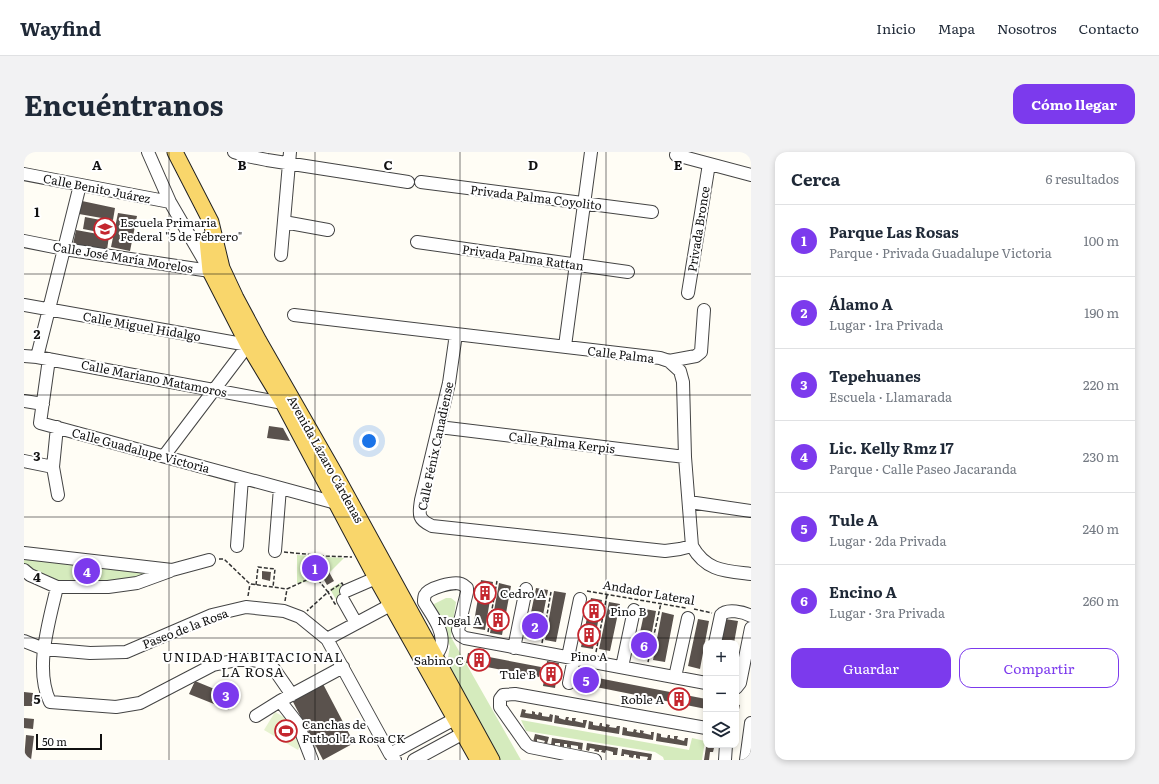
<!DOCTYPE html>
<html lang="es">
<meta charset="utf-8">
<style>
:root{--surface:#fff;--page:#f2f2f3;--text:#1f2937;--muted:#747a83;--line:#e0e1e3;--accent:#7c3aed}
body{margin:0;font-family:Literata,serif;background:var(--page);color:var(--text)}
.controls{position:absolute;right:12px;bottom:12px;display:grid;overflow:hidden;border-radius:8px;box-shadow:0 2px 6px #0003}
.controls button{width:36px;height:36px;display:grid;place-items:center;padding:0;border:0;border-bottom:1px solid var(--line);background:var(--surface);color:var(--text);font:20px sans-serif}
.scale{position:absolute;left:12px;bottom:10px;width:66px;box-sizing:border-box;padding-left:4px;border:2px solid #111;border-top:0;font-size:11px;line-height:14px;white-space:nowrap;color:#111;-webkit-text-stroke:3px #fff;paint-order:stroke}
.you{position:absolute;left:345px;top:289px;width:14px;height:14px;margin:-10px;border:3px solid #fff;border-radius:50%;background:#1a73e8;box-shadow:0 0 0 6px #1a73e833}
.badge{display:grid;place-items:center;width:26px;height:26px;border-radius:50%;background:var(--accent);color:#fff;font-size:13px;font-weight:700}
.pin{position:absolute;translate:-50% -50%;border:2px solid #fff;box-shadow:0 1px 4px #0006}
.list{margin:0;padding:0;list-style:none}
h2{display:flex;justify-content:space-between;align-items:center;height:52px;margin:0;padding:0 16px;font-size:17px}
h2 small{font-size:13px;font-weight:400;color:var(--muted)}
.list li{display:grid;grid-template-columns:26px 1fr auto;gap:12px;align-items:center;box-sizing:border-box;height:72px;padding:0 16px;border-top:1px solid var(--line)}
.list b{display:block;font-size:15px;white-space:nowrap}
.list p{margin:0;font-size:13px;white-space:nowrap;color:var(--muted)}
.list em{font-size:13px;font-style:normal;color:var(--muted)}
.actions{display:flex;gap:8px;padding:12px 16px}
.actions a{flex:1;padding:9px 0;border:1px solid var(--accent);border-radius:12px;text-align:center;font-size:14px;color:var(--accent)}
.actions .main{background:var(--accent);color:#fff}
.icon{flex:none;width:22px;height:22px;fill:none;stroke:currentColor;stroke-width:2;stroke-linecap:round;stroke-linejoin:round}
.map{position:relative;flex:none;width:727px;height:608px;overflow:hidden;border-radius:12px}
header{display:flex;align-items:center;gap:24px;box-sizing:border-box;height:56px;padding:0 20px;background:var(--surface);border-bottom:1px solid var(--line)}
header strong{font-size:19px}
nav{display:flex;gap:22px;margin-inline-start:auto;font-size:14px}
.intro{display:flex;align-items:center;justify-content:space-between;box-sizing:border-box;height:96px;padding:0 24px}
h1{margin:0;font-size:28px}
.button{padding:10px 18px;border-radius:12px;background:var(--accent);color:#fff;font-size:14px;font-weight:700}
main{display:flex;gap:24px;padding:0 24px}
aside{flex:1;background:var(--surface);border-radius:12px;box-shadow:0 2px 6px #0003}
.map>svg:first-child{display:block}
.green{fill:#d5ebbd}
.pitch{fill:#e6f2cf}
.building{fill:#5a524d}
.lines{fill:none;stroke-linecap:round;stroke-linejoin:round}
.minor-casing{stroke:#444;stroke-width:14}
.major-casing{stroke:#222;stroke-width:17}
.path{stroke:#333;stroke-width:1.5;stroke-dasharray:4 2;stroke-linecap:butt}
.minor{stroke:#fff;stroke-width:12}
.major{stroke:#f9d66b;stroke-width:15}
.grid{fill:none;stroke:#111;stroke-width:1;stroke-opacity:0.55}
.labels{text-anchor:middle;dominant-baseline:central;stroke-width:4;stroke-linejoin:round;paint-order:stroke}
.street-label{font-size:12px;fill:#111;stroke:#fff}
.poi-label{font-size:12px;fill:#111;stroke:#fff;text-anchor:start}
.neighbourhood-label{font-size:13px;letter-spacing:1px;fill:#111;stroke:#fff}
.grid-label{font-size:13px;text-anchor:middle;font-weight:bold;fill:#111;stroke:#fff;stroke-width:4;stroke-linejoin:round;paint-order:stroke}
</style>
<header>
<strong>Wayfind</strong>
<nav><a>Inicio</a><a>Mapa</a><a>Nosotros</a><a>Contacto</a></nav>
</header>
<div class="intro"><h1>Encuéntranos</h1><a class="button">Cómo llegar</a></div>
<main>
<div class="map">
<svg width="727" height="608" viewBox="0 0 727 608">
<rect width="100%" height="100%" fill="#fffdf5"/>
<path class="green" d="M273 403 320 406 298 428 273 431Z
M0 406 132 421 99 430 30 429 0 413Z
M316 431 332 461 323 467 306 437Z
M422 446H427L432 450 427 485 497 608H472L422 517 426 494 406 454Z
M497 568 665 598 668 586 681 589 678 608H640L639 605 631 600 502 579Z"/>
<path class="pitch" d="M251 560 284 579 274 598 240 578Z"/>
<path class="building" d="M58 49 91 56 89 68 55 62Z
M94 61 113 64 106 99 87 95Z
M61 65 87 70 85 82 59 77Z
M52 78 85 84 83 98 49 92Z
M245 274 259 276 266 289 243 286Z
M238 419 247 420 246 429 238 427Z
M305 420 310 429 303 433 299 426Z
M457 428 469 430 461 478 449 476Z
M475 431 487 434 478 483 466 481Z
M512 436 524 438 514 488 502 485Z
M530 439 542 441 532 490 521 488Z
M567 446 578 448 569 497 557 495Z
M585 450 596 452 586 499 575 497Z
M621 457 632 459 623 506 611 504Z
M638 460 650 463 641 510 629 508Z
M674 467 685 469 676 517 664 514Z
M701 467 714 469 710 491H696Z
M444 501 517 515 515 525 442 511Z
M523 509 535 511 531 536 519 534Z
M558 514 571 517 566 542 553 540Z
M574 526 682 547V557L572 535Z
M171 529 210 545 205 558 165 542Z
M298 530 330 591 299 608 267 546Z
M0 540 9 541 8 554H0Z
M712 552 716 553 714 562H712Z
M498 557 502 558 501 561 508 562V559L511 560V562L514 563 515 560 518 561V564L525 565 526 562 529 563 528 570 496 565Z
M531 563 535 564V566L541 568 542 565H545L544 568 548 569V566H552L551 569 559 571V568H563L561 576 530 571Z
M0 566 10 567 9 577 0 576Z
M565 569 569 570V573L575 574 576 571H578V574L582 575V572L586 573 585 575 592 576 593 574H596L595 582 564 577Z
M599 575 603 576V579L609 580 610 577 613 578 612 580 616 581V578L620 579 619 581 627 583V580H630L629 588 598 583Z
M633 581 637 582V585L643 586 644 583H646V586L650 587V584H654L653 587 660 589 661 586H664L663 594 632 589Z
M511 582 525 585 523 592 520 591 521 589 513 587V590H509Z
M2 583 10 584 7 608H0Z
M528 586 559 591 558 598 554 597V594L547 593V596L543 595V592H540V595L536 594V591H531V593H527Z
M563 591 594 596 593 603H589V600L582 598 581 601 577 600 578 598H575V600L570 599 571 597 566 596 565 599 562 598Z
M682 595 690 596 689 600H686L685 608H680Z
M598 597 628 602 627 608H623L624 605 616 604V607L612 606V603H610L609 606 605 605V603L600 602V604H597Z"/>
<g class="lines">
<g class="minor-casing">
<path id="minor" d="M124 0 146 50 185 117
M210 0 223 4 243 8 384 30
M652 3 727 23
M0 22 146 50
M397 30 628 60
M260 70 304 78
M0 89 40 97 186 119 195 117
M393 90 604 120
M257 103 266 0
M664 141 685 12
M0 153 224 193 231 190
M270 163 636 206 645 209 656 219 659 230 661 305 668 394C682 419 701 419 727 422
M432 182 425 231 397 348C395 362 393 367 408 374L641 399 656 397 668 394
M541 194 567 0
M0 204 13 205 259 251
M13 205 56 33
M25 207 16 271 312 351
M645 209 672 204 677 200 680 158
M0 249 19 252
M33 275 29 315 34 343
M415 275 661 305
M140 304 224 193
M0 309 29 315
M665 350 727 359
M213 394 218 326
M251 399 256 336
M0 401 148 418 185 408
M0 418 6 423 33 435H84L113 431 146 419
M33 435C25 470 10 517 26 550L92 555 116 551 189 513 213 508H228L244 511 250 517 268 543
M322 439 352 426
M319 448 332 471
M303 487 374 449
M0 489 20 497 66 501 102 500 188 463 222 455 260 459 276 465 303 487 366 602 371 608
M691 491 697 463C703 456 720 460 727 464
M490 496 502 437
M411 505C413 502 416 498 417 494 421 479 407 462 400 450 400 448 400 445 401 443 404 436 430 429 437 432 440 433 441 434 443 436V440L434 478 436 483 441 486 682 531
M544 505 556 447
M598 515 610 458
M651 525 664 466
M545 531 550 506
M712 536 716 531 727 476
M256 549 274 572 288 608
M232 564 256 549 319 515
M366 602 438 563
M390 608 447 577
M571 608 506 595 502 592 476 555V547L479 543 491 542 682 576
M701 608 702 593
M722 608 727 571"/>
</g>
<g class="major-casing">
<path id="major" d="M151 0 187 70 198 116 212 146 235 189 310 320 468 608
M183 88 186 119 224 193 259 251 352 426 454 608"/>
</g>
<path class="path" d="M260 400 302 404 328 405
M195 407H200L226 432
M318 431 325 444 311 452 304 440Z
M227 432 263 437
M232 433 234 415 251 417 249 435
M563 439 662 456
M224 444 226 432
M261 449 263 437 291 424 304 440 283 459
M670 457 688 461
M464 480 473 429
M518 491 527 440
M572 500 583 443
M624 510 637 451"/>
<use href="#minor" class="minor"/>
<use href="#major" class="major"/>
</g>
<path class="grid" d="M145 0V608M291 0V608M436 0V608M582 0V608M0 122H727M0 243H727M0 365H727M0 486H727"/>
<defs>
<g id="school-ring" transform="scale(1.15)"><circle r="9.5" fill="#fff" stroke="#c4262e" stroke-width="1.5"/><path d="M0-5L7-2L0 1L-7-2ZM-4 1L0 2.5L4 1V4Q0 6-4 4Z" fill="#c4262e"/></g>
<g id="building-ring" transform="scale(1.15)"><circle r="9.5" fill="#fff" stroke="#c4262e" stroke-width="1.5"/><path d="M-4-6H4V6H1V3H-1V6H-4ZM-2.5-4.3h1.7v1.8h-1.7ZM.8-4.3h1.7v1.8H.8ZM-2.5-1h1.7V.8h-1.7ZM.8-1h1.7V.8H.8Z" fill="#c4262e"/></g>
<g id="stadium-ring" transform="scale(1.15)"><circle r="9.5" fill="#fff" stroke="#c4262e" stroke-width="1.5"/><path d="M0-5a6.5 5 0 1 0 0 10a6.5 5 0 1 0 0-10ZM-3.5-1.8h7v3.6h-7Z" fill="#c4262e"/></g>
</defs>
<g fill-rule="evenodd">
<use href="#school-ring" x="81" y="77"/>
<use href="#building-ring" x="461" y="441"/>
<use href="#building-ring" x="570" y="459"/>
<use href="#building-ring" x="474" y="468"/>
<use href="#building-ring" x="565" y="483"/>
<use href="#building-ring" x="455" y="508"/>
<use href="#building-ring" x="527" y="522"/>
<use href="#building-ring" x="655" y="547"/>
<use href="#stadium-ring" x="262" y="579"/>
</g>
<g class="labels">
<g class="street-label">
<text transform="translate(73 36) rotate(11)">Calle Benito Juárez</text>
<text transform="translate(512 45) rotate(7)">Privada Palma Coyolito</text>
<text transform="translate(674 77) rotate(-81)">Privada Bronce</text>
<text transform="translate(99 105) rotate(9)">Calle José María Morelos</text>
<text transform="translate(499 105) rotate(8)">Privada Palma Rattan</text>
<text transform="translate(118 174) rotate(10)">Calle Miguel Hidalgo</text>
<text transform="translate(597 202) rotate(7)">Calle Palma</text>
<text transform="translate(130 226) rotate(11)">Calle Mariano Matamoros</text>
<text transform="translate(538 290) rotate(7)">Calle Palma Kerpis</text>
<text transform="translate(411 294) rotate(-78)">Calle Fénix Canadiense</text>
<text transform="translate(117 298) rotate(15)">Calle Guadalupe Victoria</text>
<text transform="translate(302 307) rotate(61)">Avenida Lázaro Cárdenas</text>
<text transform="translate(625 440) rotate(10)">Andador Lateral</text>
<text transform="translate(161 476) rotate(-21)">Paseo de la Rosa</text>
</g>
<g class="poi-label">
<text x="96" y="70">Escuela Primaria<tspan x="96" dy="14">Federal "5 de Febrero"</tspan></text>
<text x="476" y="441">Cedro A</text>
<text x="586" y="459">Pino B</text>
<text x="458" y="468" text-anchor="end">Nogal A</text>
<text x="565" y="504" text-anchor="middle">Pino A</text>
<text x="440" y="508" text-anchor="end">Sabino C</text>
<text x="512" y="522" text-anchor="end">Tule B</text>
<text x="640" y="547" text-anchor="end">Roble A</text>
<text x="278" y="572">Canchas de<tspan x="278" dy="14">Futbol La Rosa CK</tspan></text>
</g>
<g class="neighbourhood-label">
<text x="229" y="504">UNIDAD HABITACIONAL<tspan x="229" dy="15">LA ROSA</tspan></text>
</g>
</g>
<g class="grid-label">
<text x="73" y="18">A</text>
<text x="218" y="18">B</text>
<text x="364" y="18">C</text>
<text x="509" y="18">D</text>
<text x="654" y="18">E</text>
<text x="13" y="65">1</text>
<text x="13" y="187">2</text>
<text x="13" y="309">3</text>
<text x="13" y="430">4</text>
<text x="13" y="552">5</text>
</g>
</svg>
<div class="controls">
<button>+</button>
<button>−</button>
<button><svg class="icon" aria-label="layers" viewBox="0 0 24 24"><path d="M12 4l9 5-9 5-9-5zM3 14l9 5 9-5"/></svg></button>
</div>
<div class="scale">50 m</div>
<div class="you"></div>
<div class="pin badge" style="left:291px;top:416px">1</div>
<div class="pin badge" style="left:511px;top:474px">2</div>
<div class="pin badge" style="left:202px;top:543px">3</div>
<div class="pin badge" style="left:63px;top:419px">4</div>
<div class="pin badge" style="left:562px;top:528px">5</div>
<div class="pin badge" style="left:620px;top:493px">6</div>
</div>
<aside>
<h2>Cerca<small>6 resultados</small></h2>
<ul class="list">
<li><span class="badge">1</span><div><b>Parque Las Rosas</b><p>Parque · Privada Guadalupe Victoria</p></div><em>100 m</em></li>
<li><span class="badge">2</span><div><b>Álamo A</b><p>Lugar · 1ra Privada</p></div><em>190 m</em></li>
<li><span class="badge">3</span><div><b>Tepehuanes</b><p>Escuela · Llamarada</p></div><em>220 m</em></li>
<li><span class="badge">4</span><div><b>Lic. Kelly Rmz 17</b><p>Parque · Calle Paseo Jacaranda</p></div><em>230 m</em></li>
<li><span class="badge">5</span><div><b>Tule A</b><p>Lugar · 2da Privada</p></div><em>240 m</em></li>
<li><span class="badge">6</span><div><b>Encino A</b><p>Lugar · 3ra Privada</p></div><em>260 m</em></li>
</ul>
<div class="actions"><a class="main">Guardar</a><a>Compartir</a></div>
</aside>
</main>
